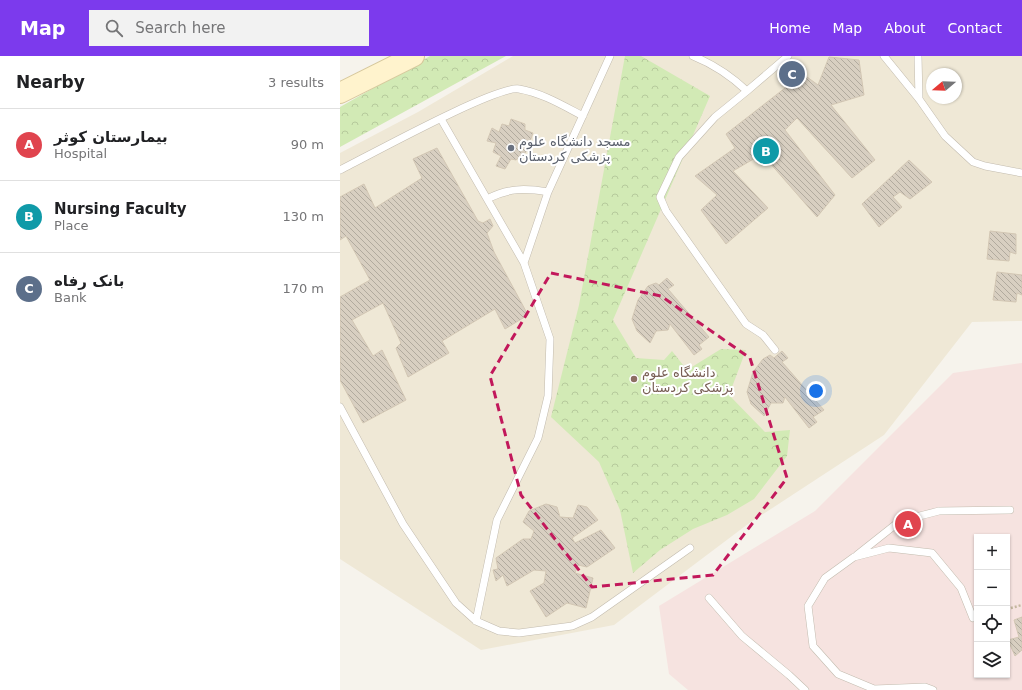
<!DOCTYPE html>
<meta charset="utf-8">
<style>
:root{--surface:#fff;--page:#f2f2f2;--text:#202124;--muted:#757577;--line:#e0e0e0;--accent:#7c3aed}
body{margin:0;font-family:"DejaVu Sans",Vazirmatn,sans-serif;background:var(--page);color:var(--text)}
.controls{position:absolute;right:12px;bottom:12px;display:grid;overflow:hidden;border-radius:0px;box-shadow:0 1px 3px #0004}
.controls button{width:36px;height:36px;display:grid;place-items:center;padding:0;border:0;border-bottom:1px solid var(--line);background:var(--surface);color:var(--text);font:20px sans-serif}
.compass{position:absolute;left:586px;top:12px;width:36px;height:36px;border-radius:50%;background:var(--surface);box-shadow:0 1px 3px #0004;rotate:251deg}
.you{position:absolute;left:476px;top:335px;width:14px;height:14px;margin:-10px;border:3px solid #fff;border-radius:50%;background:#1a73e8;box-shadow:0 0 0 6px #1a73e833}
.badge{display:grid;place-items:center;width:26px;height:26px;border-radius:50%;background:var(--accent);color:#fff;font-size:13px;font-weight:700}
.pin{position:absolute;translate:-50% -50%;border:2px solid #fff;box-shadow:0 1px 4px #0006}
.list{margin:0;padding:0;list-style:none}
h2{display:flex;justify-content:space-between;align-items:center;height:52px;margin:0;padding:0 16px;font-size:17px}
h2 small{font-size:13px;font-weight:400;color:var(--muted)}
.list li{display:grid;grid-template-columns:26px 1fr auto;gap:12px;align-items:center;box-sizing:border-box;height:72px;padding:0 16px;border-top:1px solid var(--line)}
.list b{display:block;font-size:15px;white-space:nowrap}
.list p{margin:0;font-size:13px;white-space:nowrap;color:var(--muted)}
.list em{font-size:13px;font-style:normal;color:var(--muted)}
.icon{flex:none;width:22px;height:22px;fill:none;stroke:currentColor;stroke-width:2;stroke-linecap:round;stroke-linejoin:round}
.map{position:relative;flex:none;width:682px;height:634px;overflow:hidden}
header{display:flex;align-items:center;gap:24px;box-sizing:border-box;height:56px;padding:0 20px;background:var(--accent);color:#fff}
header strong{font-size:19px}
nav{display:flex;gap:22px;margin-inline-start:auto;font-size:14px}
.search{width:280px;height:36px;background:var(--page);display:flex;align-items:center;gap:10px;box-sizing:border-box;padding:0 14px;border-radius:0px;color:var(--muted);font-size:15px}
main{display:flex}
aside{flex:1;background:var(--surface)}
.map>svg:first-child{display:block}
.education{fill:#efe8d6;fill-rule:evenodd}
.medical{fill:#f6e3e0;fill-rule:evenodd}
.forest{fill:url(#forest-crowns)}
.building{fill:url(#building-back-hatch);stroke:#d3c7b4}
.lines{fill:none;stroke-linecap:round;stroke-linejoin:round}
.lane-casing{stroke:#c2bbae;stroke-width:8}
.secondary-casing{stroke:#d6c79b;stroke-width:22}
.path{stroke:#c4b79f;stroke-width:2.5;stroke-dasharray:2 2;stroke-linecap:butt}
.lane{stroke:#fff;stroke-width:7}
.secondary{stroke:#fff3cd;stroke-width:20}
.marked{fill:none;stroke:#c2185b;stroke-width:3;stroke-dasharray:8 5;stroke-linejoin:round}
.worship-dot{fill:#6b7280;stroke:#fff;stroke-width:1.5}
.education-dot{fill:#8d6e63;stroke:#fff;stroke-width:1.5}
.labels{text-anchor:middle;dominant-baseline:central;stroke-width:4;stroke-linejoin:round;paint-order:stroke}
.worship-label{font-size:13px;fill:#5b616d;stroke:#fff;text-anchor:start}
.education-label{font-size:13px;fill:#785e54;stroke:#fff;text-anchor:start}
</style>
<header>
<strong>Map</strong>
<div class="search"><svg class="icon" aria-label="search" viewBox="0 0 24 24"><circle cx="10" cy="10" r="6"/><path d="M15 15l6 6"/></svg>Search here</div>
<nav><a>Home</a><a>Map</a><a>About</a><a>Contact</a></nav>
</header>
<main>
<aside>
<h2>Nearby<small>3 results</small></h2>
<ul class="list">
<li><span class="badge" style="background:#e0444e">A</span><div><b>بیمارستان کوثر</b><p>Hospital</p></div><em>90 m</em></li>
<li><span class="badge" style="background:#0f9aa8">B</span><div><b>Nursing Faculty</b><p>Place</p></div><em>130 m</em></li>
<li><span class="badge" style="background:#5c6f8a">C</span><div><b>بانک رفاه</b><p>Bank</p></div><em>170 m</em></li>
</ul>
</aside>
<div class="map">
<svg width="682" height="634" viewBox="0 0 682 634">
<defs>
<pattern id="forest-crowns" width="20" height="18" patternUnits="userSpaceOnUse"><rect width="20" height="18" fill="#d2eab5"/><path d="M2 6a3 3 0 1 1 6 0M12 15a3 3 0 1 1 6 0" fill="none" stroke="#b6ca9c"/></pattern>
<pattern id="building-back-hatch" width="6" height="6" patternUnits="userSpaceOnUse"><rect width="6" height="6" fill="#d8cfc1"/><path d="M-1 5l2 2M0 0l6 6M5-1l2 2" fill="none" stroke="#b1aa9e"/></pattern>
</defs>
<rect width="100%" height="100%" fill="#f6f3ec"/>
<path class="education" d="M173 0H682V265L632 266 544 379 408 468 274 569 141 594 0 503V97L78 56ZM592 18H616V42H592Z"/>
<path class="medical" d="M682 307V634H348L329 618 319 550 475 455 613 317ZM637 481H667V619H637Z"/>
<path class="forest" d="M90 0H166L0 91V51Z
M285 0H301L370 40 273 264 296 302 324 304 332 295 347 314 381 293 406 294 389 339 425 376 450 374 447 400 414 443 387 459 353 473 320 494 293 517 280 454 259 406 211 361 239 249Z"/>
<path class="building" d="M489 1 519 4 524 39 491 49 535 104 512 122 457 62 445 74 495 139 477 161 422 98 393 115 428 152 386 188 361 154 377 139 355 120 395 92 386 78 463 18 478 29Z
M171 63 185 68V74L193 77 186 96 176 104 171 103 165 113 156 110 161 100 153 96 156 87 147 85 152 72 159 76 162 68 169 70Z
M97 92 138 165 143 167 150 163 153 170 147 177 154 196 188 259 165 273 155 253 102 285 109 297 68 321 56 292 61 287 43 247 12 264 33 300 42 294 66 344 23 367 0 324V241L30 224 6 180 0 184V141L24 128 35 152 82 122 73 103Z
M569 104 592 126 570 143 560 136 553 141 562 151 539 171 522 148Z
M650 175 676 178V198L670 196 669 205 647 203Z
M657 216 682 219V239L677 237 676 246 653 244Z
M327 222 334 229 328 233 369 281 359 289 362 293 354 299 330 268 328 274 316 275 310 287 297 275 292 263 298 244 308 230 316 227 319 229Z
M442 295 448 302 442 306 484 354 473 361 477 366 469 372 445 341 443 347H431L424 360 411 348 407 336 413 316 423 303 430 299 434 302Z
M206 448 217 451 220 461 233 462 238 449 247 451 258 464 232 482 235 487 261 474 275 492 247 511 238 509 235 517 253 522 246 552 227 547 206 561 190 535 204 527 206 515 194 514 167 530 163 519 156 525 153 514 158 513 156 502 183 483H191L194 475 183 466 189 455Z
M682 561V594L675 600 668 584 679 581 674 564Z"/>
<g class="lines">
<g class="lane-casing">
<path id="lane" d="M353 0C373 8 391 20 407 35L448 0
M544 0 579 43 605 80 633 106 645 110 682 117
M578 0 579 43
M407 35 375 61 339 101 320 141 326 155 406 268 423 279 435 294
M101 63 184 207
M0 114C28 100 157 29 179 33 202 37 222 49 243 60
M147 143C168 132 185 132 208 136
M0 351 63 468 116 547 136 565 159 575 179 577 232 570 252 561 350 492
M517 499 560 465 599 455 670 454
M369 542 402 580 449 619 465 634
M136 565 157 464 198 382 208 340 210 283 184 207 208 136 270 0
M593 634 585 631 534 633 498 618 473 590 468 550 485 522 514 501 549 492 592 497 621 532 633 562"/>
</g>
<g class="secondary-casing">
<path id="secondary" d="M0 37 74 0"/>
</g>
<path class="path" d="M667 553 682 549"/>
<use href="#lane" class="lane"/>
<use href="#secondary" class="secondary"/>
</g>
<path class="marked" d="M211 217 321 240 410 302 447 422 373 519 252 531 181 439 150 320Z"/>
<circle class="worship-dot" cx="171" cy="92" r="4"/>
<circle class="education-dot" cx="294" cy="323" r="4"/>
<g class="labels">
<g class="worship-label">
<text x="179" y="85">مسجد دانشگاه علوم<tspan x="179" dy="15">پزشکی کردستان</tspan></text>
</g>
<g class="education-label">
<text x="302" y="316">دانشگاه علوم<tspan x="302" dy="15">پزشکی کردستان</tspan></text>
</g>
</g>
</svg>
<div class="controls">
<button>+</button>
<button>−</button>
<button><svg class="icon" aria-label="locate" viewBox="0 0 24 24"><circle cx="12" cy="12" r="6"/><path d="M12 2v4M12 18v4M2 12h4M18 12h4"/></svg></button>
<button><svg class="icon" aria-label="layers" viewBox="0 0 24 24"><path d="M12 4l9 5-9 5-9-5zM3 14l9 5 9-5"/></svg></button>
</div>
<svg class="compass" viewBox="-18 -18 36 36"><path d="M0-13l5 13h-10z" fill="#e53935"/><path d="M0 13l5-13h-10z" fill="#757577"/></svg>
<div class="you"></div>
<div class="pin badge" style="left:568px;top:468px;background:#e0444e">A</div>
<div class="pin badge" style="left:426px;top:95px;background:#0f9aa8">B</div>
<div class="pin badge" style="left:452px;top:18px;background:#5c6f8a">C</div>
</div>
</main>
